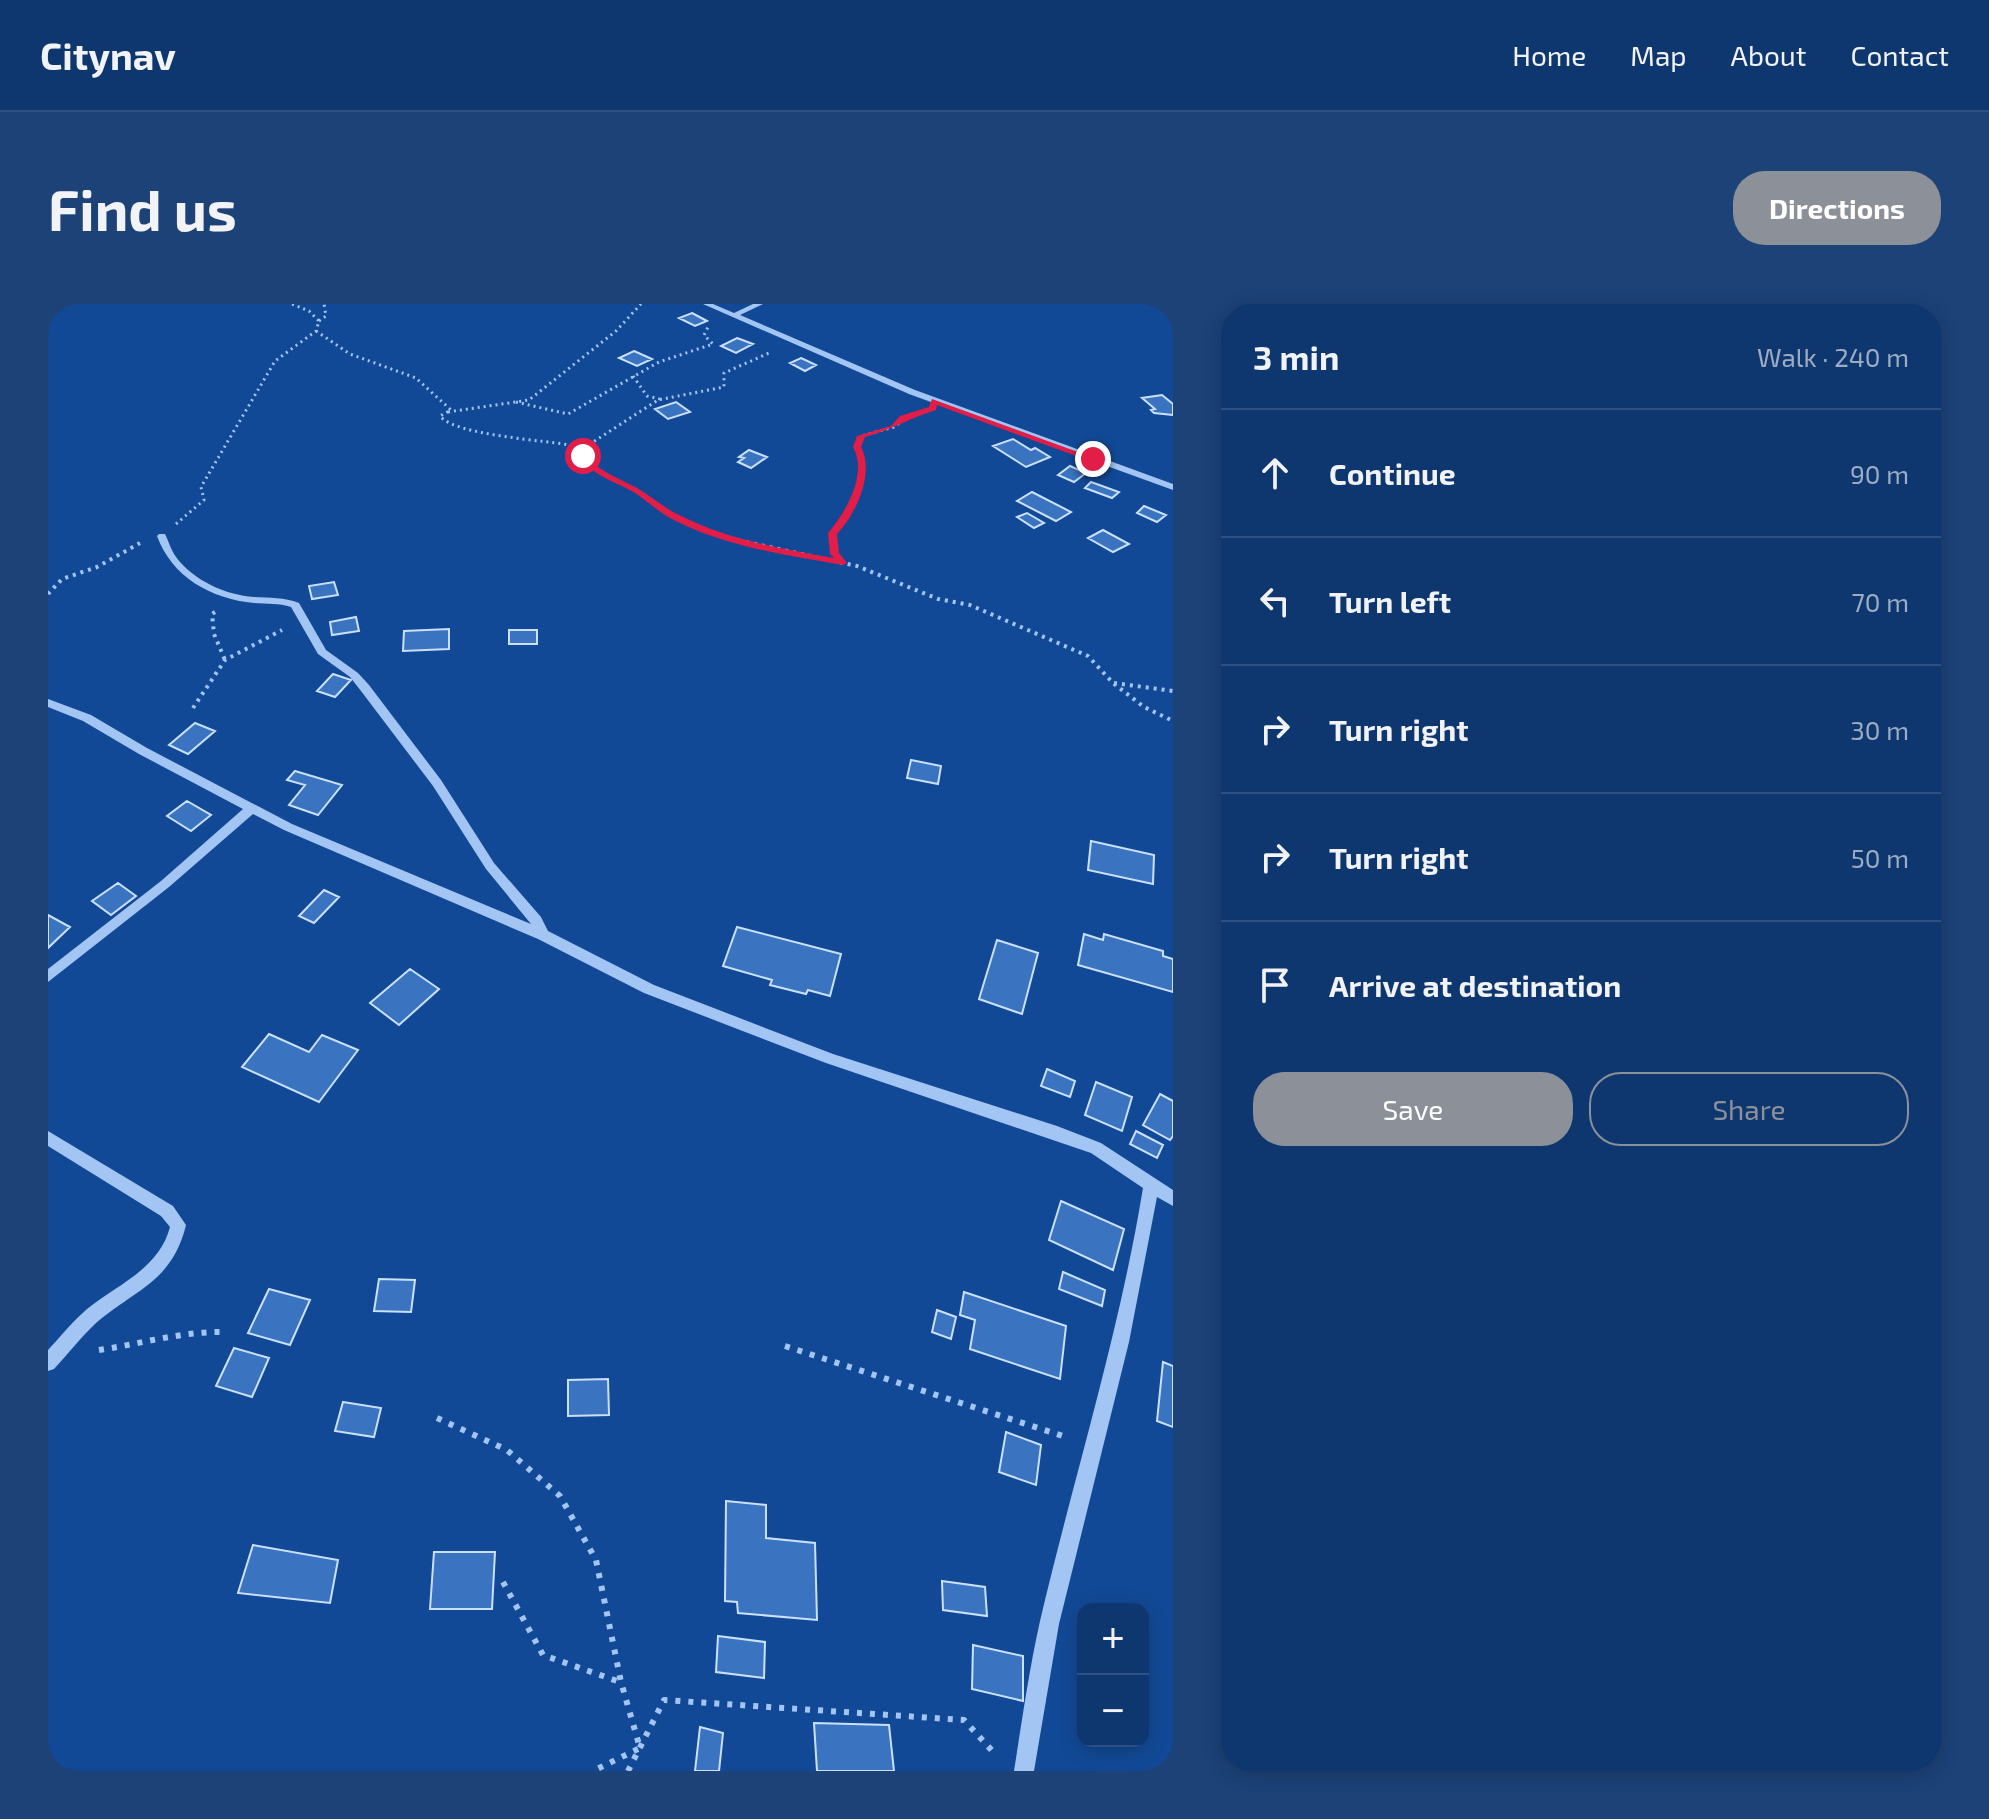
<!DOCTYPE html>
<meta charset="utf-8">
<style>
:root{--surface:#0e3770;--page:#1c4278;--text:#f1f3f6;--muted:#9bacc3;--line:#2e5183;--accent:#8c9099}
body{margin:0;font-family:"Exo 2",sans-serif;background:var(--page);color:var(--text)}
.controls{position:absolute;right:24px;bottom:24px;display:grid;overflow:hidden;border-radius:16px;box-shadow:0 4px 20px #0003}
.controls button{width:72px;height:72px;display:grid;place-items:center;padding:0;border:0;border-bottom:2px solid var(--line);background:var(--surface);color:var(--text);font:40px sans-serif}
.stop{position:absolute;width:24px;height:24px;margin:-18px;border:6px solid #e11d48;border-radius:50%;background:#fff}
.stop.end{background:#e11d48;border-color:#fff;box-shadow:0 2px 8px #0008}
.list{margin:0;padding:0;list-style:none}
h2{display:flex;justify-content:space-between;align-items:center;height:104px;margin:0;padding:0 32px;font-size:34px}
h2 small{font-size:26px;font-weight:400;color:var(--muted)}
.list li{display:grid;grid-template-columns:52px 1fr auto;gap:24px;align-items:center;box-sizing:border-box;height:128px;padding:0 32px;border-top:2px solid var(--line)}
.list b{display:block;font-size:30px;white-space:nowrap}
.list em{font-size:26px;font-style:normal;color:var(--muted)}
.actions{display:flex;gap:16px;padding:24px 32px}
.actions a{flex:1;padding:18px 0;border:2px solid var(--accent);border-radius:32px;text-align:center;font-size:28px;color:var(--accent)}
.actions .main{background:var(--accent);color:#fff}
.icon{flex:none;width:44px;height:44px;fill:none;stroke:currentColor;stroke-width:2;stroke-linecap:round;stroke-linejoin:round}
.map{position:relative;flex:none;width:1125px;height:1467px;overflow:hidden;border-radius:32px}
header{display:flex;align-items:center;gap:48px;box-sizing:border-box;height:112px;padding:0 40px;background:var(--surface);border-bottom:2px solid var(--line)}
header strong{font-size:38px}
nav{display:flex;gap:44px;margin-inline-start:auto;font-size:28px}
.intro{display:flex;align-items:center;justify-content:space-between;box-sizing:border-box;height:192px;padding:0 48px}
h1{margin:0;font-size:56px}
.button{padding:20px 36px;border-radius:32px;background:var(--accent);color:#fff;font-size:28px;font-weight:700}
main{display:flex;gap:48px;padding:0 48px}
aside{flex:1;background:var(--surface);border-radius:32px;box-shadow:0 4px 20px #0003}
.map>svg:first-child{display:block}
.building{fill:#3a73bf;stroke:#cae0fd;stroke-width:2}
.lines{fill:none;stroke-linecap:round;stroke-linejoin:round}
.path-far2{stroke:#a2c5f3;stroke-width:3;stroke-dasharray:2 4;stroke-linecap:butt}
.path-far1{stroke:#a2c5f3;stroke-width:4;stroke-dasharray:3 5;stroke-linecap:butt}
.path{stroke:#a2c5f3;stroke-width:6;stroke-dasharray:5 8;stroke-linecap:butt}
.minor{fill:#a2c5f3;fill-rule:evenodd}
.route{fill:#e11d48}
</style>
<header>
<strong>Citynav</strong>
<nav><a>Home</a><a>Map</a><a>About</a><a>Contact</a></nav>
</header>
<div class="intro"><h1>Find us</h1><a class="button">Directions</a></div>
<main>
<div class="map">
<svg width="1125" height="1467" viewBox="0 0 1125 1467">
<rect width="100%" height="100%" fill="#124996"/>
<path class="building" d="M644 9 659 17 647 22 631 14Z
M689 34 705 40 688 49 673 42Z
M586 47 604 55 589 62 571 54Z
M753 54 768 61 757 67 742 59Z
M1114 91 1125 100V111L1106 109 1103 106 1107 105 1094 94Z
M628 98 642 108 620 115 607 105Z
M965 135 983 146 987 144 1002 153 978 163 945 142Z
M701 146 719 153 703 164 690 158 696 154 691 153Z
M1022 162 1038 169 1026 178 1010 171Z
M1043 178 1071 188 1064 194 1037 184Z
M984 188 1023 208 1008 217 969 197Z
M1096 202 1118 211 1109 218 1089 209Z
M979 209 996 219 986 224 969 213Z
M1055 226 1081 240 1065 248 1040 234Z
M286 278 290 291 264 295 261 282Z
M308 313 311 327 284 331 282 318Z
M401 325V345L355 347 356 327Z
M461 326H489V340H461Z
M285 370 303 376 287 393 269 387Z
M147 419 167 427 140 450 121 441Z
M863 456 893 462 890 480 859 474Z
M247 467 294 481 270 511 241 501 257 481 239 476Z
M139 497 163 511 143 527 119 512Z
M1043 537 1106 551 1105 580 1040 566Z
M70 579 88 592 63 611 44 597Z
M276 586 291 593 266 619 251 612Z
M0 611 22 623 0 644Z
M689 623 793 650 782 692 760 686 758 690 722 681 724 676 675 662Z
M1036 630 1055 636 1056 630 1115 647V652L1125 655V688L1030 661Z
M949 636 990 649 974 710 931 695Z
M362 665 391 685 351 721 322 699Z
M221 730 261 748 274 731 310 746 271 798 194 763Z
M999 765 1027 777 1022 793 993 782Z
M1048 778 1084 793 1074 827 1037 811Z
M1112 790 1125 797V832L1122 836 1095 821Z
M1088 827 1115 841 1109 854 1082 840Z
M1013 897 1076 925 1065 966 1001 936Z
M1015 968 1057 986 1054 1002 1011 985Z
M331 975 367 976 363 1008 326 1007Z
M221 985 262 996 242 1041 200 1029Z
M916 988 1018 1022 1012 1075 922 1045 927 1016 912 1011Z
M889 1006 908 1013 903 1035 884 1028Z
M186 1044 221 1054 204 1093 168 1082Z
M1115 1058 1125 1062V1123L1109 1117Z
M560 1075 561 1111 520 1112V1076Z
M295 1098 333 1104 326 1133 287 1127Z
M958 1128 993 1141 988 1181 951 1168Z
M678 1197 718 1201V1234L767 1239 769 1316 690 1309 689 1298 677 1297Z
M205 1241 290 1256 282 1299 190 1289Z
M386 1248H447L444 1305H382Z
M894 1277 937 1283 939 1312 895 1306Z
M670 1332 717 1338 716 1374 668 1368Z
M925 1341 975 1352V1397L924 1385Z
M766 1419 841 1421 846 1467H769Z
M652 1423 675 1429 671 1467H647Z"/>
<g class="lines">
<path class="path-far2" d="M271 17 278 12 276 0
M268 27 302 50 368 74 403 106 392 112C408 132 499 136 527 142L542 163 589 187 624 211 655 226 706 240
M585 72 599 92 612 95
M468 98 520 110 611 58 665 40 656 31 660 23
M400 108 481 96 568 27 593 0
M531 147 610 96 676 83V69L721 49
M128 220 156 196 153 183 227 57 268 27 271 17 261 7 244 0
M785 240 784 229C804 211 823 169 809 143L813 132 846 123 861 112"/>
<path class="path-far1" d="M698 238 809 262 890 295 922 301 1040 352 1065 379 1096 403 1125 417
M785 238 786 250 794 258
M0 290 14 275 49 263 92 239
M167 308 164 310 166 330 177 356
M1066 379 1125 387
M145 404 177 356 234 326"/>
<path class="path" d="M737 1042 1021 1134
M51 1046C92 1040 131 1028 172 1028
M389 1114 459 1146 512 1192 548 1256 573 1378 592 1444 545 1467
M455 1278 495 1351 572 1378
M580 1467 616 1396 916 1416 948 1451"/>
<path class="minor" d="M655 0H665L686 9 705 0H715L692 11 867 86 1125 180V186L861 90Z
M111 230H117C121 238 123 246 128 253 146 277 178 291 206 293 222 294 236 293 251 299L278 346 310 369 321 381 393 476 446 559 493 613 500 627 606 681 785 750 1009 822 1053 839 1125 886V902L1109 893 1081 1038 1011 1320 986 1467H966C974 1417 981 1366 992 1317 1026 1172 1071 1031 1095 884L1043 849 778 759 596 689 490 635 236 526 205 510 121 583 0 678V665L113 577 195 505 91 450 35 417 0 403V395L43 411 99 444 244 520 483 620 438 565 385 482 313 387 302 373 270 350 243 303C231 299 219 300 206 299 163 295 124 273 109 232Z
M0 827 125 902 138 921C124 978 88 985 48 1019 33 1033 20 1050 6 1065L0 1067V1046C13 1032 25 1017 39 1005 70 980 111 965 122 923L113 912 0 842Z"/>
</g>
<path class="route" d="M884 95 1049 155 1042 157 889 101 888 106C862 114 843 126 817 133L813 143C827 169 808 210 789 230L791 249 799 259 795 261C737 251 674 242 622 214 610 207 599 197 587 189 567 177 544 172 531 152L538 150C550 168 571 174 589 184 603 192 616 204 631 211 678 235 733 245 786 254L782 250 780 229C798 208 820 170 805 143L809 132 843 122 852 112 881 103Z"/>
</svg>
<div class="controls">
<button>+</button>
<button>−</button>
</div>
<div class="stop" style="left:535px;top:152px"></div>
<div class="stop end" style="left:1045px;top:155px"></div>
</div>
<aside>
<h2>3 min<small>Walk · 240 m</small></h2>
<ul class="list">
<li><svg class="icon" aria-label="ahead" viewBox="0 0 24 24"><path d="M12 20V5M6 11l6-6 6 6"/></svg><div><b>Continue</b></div><em>90 m</em></li>
<li><svg class="icon" aria-label="left" viewBox="0 0 24 24"><path d="M17 20v-9H6M10 6l-5 5 5 5"/></svg><div><b>Turn left</b></div><em>70 m</em></li>
<li><svg class="icon" aria-label="right" viewBox="0 0 24 24"><path d="M7 20v-9h11M14 6l5 5-5 5"/></svg><div><b>Turn right</b></div><em>30 m</em></li>
<li><svg class="icon" aria-label="right" viewBox="0 0 24 24"><path d="M7 20v-9h11M14 6l5 5-5 5"/></svg><div><b>Turn right</b></div><em>50 m</em></li>
<li><svg class="icon" aria-label="arrive" viewBox="0 0 24 24"><path d="M6 21V4h12l-3 4 3 4H6"/></svg><div><b>Arrive at destination</b></div></li>
</ul>
<div class="actions"><a class="main">Save</a><a>Share</a></div>
</aside>
</main>
